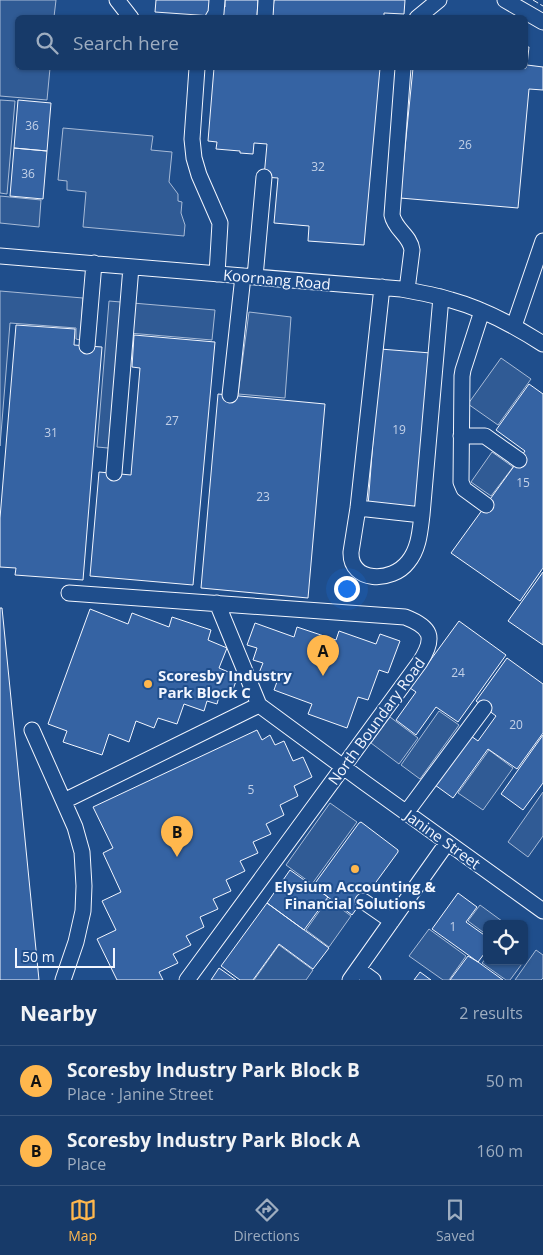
<!DOCTYPE html>
<meta charset="utf-8">
<style>
:root{--surface:#173a69;--page:#20416f;--text:#f1f3f6;--muted:#9eadc0;--line:#36547d;--accent:#ffb74d}
body{margin:0;font-family:"Open Sans",sans-serif;background:var(--page);color:var(--text)}
.controls{position:absolute;right:15px;bottom:15px;display:grid;overflow:hidden;border-radius:8px;box-shadow:0 1px 4px #0004}
.controls button{width:45px;height:45px;display:grid;place-items:center;padding:0;border:0;border-bottom:1px solid var(--line);background:var(--surface);color:var(--text);font:25px sans-serif}
.scale{position:absolute;left:15px;bottom:12px;width:100px;box-sizing:border-box;padding-left:5px;border:2px solid #f2f6ff;border-top:0;font-size:14px;line-height:18px;white-space:nowrap;color:#f2f6ff;-webkit-text-stroke:4px #1f4e8c;paint-order:stroke}
.you{position:absolute;left:346px;top:588px;width:18px;height:18px;margin:-12px;border:4px solid #fff;border-radius:50%;background:#1a73e8;box-shadow:0 0 0 8px #1a73e833}
.badge{display:grid;place-items:center;width:32px;height:32px;border-radius:50%;background:var(--accent);color:#111;font-size:16px;font-weight:700}
.pin{position:absolute;translate:-50% -41px;filter:drop-shadow(0 1px 2px #0008)}
.pin::after{content:'';position:absolute;top:26px;width:18px;height:15px;background:inherit;clip-path:polygon(0 0,100% 0,50% 100%)}
.list{margin:0;padding:0;list-style:none}
h2{display:flex;justify-content:space-between;align-items:center;height:65px;margin:0;padding:0 20px;font-size:21px}
h2 small{font-size:16px;font-weight:400;color:var(--muted)}
.list li{display:grid;grid-template-columns:32px 1fr auto;gap:15px;align-items:center;box-sizing:border-box;height:70px;padding:0 20px;border-top:1px solid var(--line)}
.list b{display:block;font-size:19px;white-space:nowrap}
.list p{margin:0;font-size:16px;white-space:nowrap;color:var(--muted)}
.list em{font-size:16px;font-style:normal;color:var(--muted)}
.icon{flex:none;width:28px;height:28px;fill:none;stroke:currentColor;stroke-width:2;stroke-linecap:round;stroke-linejoin:round}
.map{position:relative;flex:none;width:543px;height:980px;overflow:hidden}
.search{position:absolute;background:var(--surface);box-shadow:0 1px 4px #0004;left:15px;right:15px;top:15px;height:55px;display:flex;align-items:center;gap:12px;box-sizing:border-box;padding:0 18px;border-radius:8px;color:var(--muted);font-size:19px}
.sheet{height:205px;background:var(--surface)}
nav{display:flex;justify-content:space-around;align-items:center;box-sizing:border-box;height:70px;border-top:1px solid var(--line);background:var(--surface);font-size:14px;color:var(--muted)}
nav a{display:grid;justify-items:center;gap:2px}
nav .on{color:var(--accent)}
.map>svg:first-child{display:block}
.parking{fill:#305b95;stroke:#a8bbd7}
.building{fill:#3563a3;stroke:#f2f6ff}
.lines{fill:none;stroke-linecap:round;stroke-linejoin:round}
.minor-casing{stroke:#f2f6ff;stroke-width:17}
.minor{stroke:#1f4e8c;stroke-width:15}
.fence{stroke:#f2f6ff;stroke-width:1;stroke-dasharray:6 2.5;stroke-linecap:butt}
.poi-dot{fill:#ffb74d;stroke:#1f4e8c;stroke-width:2}
.labels{text-anchor:middle;dominant-baseline:central;stroke-width:4;stroke-linejoin:round;paint-order:stroke}
.number-label{font-size:12px;fill:#c3d1e8}
.street-label{font-size:15px;fill:#f2f6ff;stroke:#1f4e8c}
.poi-label{font-size:15px;font-weight:bold;fill:#f2f6ff;stroke:#1f4e8c;text-anchor:start}
</style>
<div class="map">
<svg width="543" height="980" viewBox="0 0 543 980">
<rect width="100%" height="100%" fill="#1f4e8c"/>
<path class="parking" d="M0 0H56L54 17 18 18V68H50L47 100 0 96Z
M0 100 15 101 7 194 0 193Z
M63 128 153 136 151 150 172 152 169 182 178 194V201L182 202 181 213 185 225 184 236 83 227 86 192 67 190V181L58 180Z
M0 196 41 200 39 227 0 223Z
M0 291 83 298 80 340 76 339V328L10 323 0 446Z
M109 301 215 310 212 340 129 333 119 449 97 447Z
M249 312 291 317 285 398 238 394Z
M501 358 531 379 498 425 468 404Z
M492 452 513 467 491 496 471 482Z
M439 711 459 725 420 779 401 765Z
M390 717 418 738 399 764 371 743Z
M489 750 513 768 483 810 458 793Z
M543 792V836L528 857 508 842Z
M330 803 357 822 312 884 286 865Z
M328 899 351 916 329 947 306 930Z
M480 905 506 924H487V935L468 921Z
M429 929 466 956 449 980H443L409 956Z
M279 945 313 970 306 980H254Z
M536 950 543 955V978L541 980H515Z
M487 957V961H524L510 980H506L482 963Z"/>
<path class="building" d="M156 0H213L212 16 155 12Z
M225 0H258L257 16 269 18H221L222 7H225Z
M274 0H405L404 14 384 13V18H272Z
M526 47H529L527 65 543 67V90L529 89 518 208 400 198 413 68H526Z
M214 68H380L364 245 308 241 309 226 274 223 278 178 264 177 267 144 254 143 253 154 240 153V151L216 149 217 142 208 141Z
M18 100 51 103 47 151 14 148Z
M14 148 47 151 43 199 10 196Z
M16 325 75 329 74 345 102 347 83 580 15 575 16 568 0 567V518Z
M134 335 215 342 193 585 90 576 99 472 131 475 140 368 132 367Z
M380 349 431 353 418 510 368 506Z
M529 384 543 394V568L520 601 451 553 525 451 496 430Z
M218 394 325 404 308 598 201 588Z
M543 572V645L508 621Z
M0 608H2L39 980H0Z
M90 609 128 624 132 613 169 627 172 617 211 630 208 640 227 648 219 668 238 676 230 697 220 693 217 704 207 701 204 711 184 704 177 724 158 718 154 728 136 721 129 742 109 734 102 755 63 742 67 731 48 724Z
M459 621 506 655 458 722 436 707 416 735 396 720 416 692 410 688Z
M255 623 294 637 297 627 336 640 339 631 376 644 380 634 400 641 388 673 379 670 368 700 358 697 347 728 308 714 312 704 274 690 278 679 259 673 263 663 253 660 257 648 247 645Z
M507 658 543 684V733L517 769 488 749 453 798 435 785 471 736 478 741 496 716 476 701Z
M257 730 262 740 270 735 275 745 284 741 293 761 303 757 312 777 294 786 298 796 280 805 284 815 266 824 271 834 253 842 258 853 240 861 245 871 226 880 231 891 213 899 218 909 200 917 204 927 186 936 191 945 173 954 178 963 159 972 163 980H117L97 939 116 930 102 901 121 892 103 853 113 848 93 807Z
M543 735V783L523 810 501 794Z
M361 822 398 850V852L352 915 313 886 359 823Z
M290 870 328 897 304 930 267 903Z
M458 893 477 907 466 922 487 937V950L478 962 432 929Z
M267 903 329 948 313 969 279 944 253 980H240L221 966Z
M468 956 478 962 503 980H450Z
M219 968 236 980H211Z
M420 972 431 980H414Z"/>
<g class="lines">
<g class="minor-casing">
<path id="minor" d="M117 0 131 18
M505 0 543 22
M265 17 266 0
M213 18 216 13 217 0
M417 18 439 0
M197 68 192 139 194 158 199 175 220 223 217 274
M403 68 392 215C395 230 410 235 412 250L407 290
M0 256 401 289C418 292 435 295 451 300 484 309 515 326 543 344
M255 277 264 177
M382 287 358 508 351 552C350 583 392 583 408 562 419 549 420 531 422 515
M482 311 463 370 462 376 461 482 464 489 486 505
M514 326 543 241
M87 346 94 263
M230 395 243 276
M461 436H485L519 460
M114 473 131 267
M358 508 422 515 441 297
M69 593 405 617C431 627 436 637 420 662L187 980
M217 603 259 705
M32 730 75 827 82 852 84 886 83 911 76 942 63 980
M64 801 259 705 365 783 543 911
M406 813 484 708
M363 901 392 921
M358 969 373 980
M350 980 447 843"/>
</g>
<use href="#minor" class="minor"/>
<path class="fence" d="M533 0 543 6"/>
</g>
<g class="poi-dot">
<circle cx="148" cy="684" r="5"/>
<circle cx="355" cy="869" r="5"/>
</g>
<g class="labels">
<g class="number-label">
<text x="32" y="125">36</text>
<text x="465" y="144">26</text>
<text x="318" y="166">32</text>
<text x="28" y="173">36</text>
<text x="172" y="420">27</text>
<text x="399" y="429">19</text>
<text x="51" y="432">31</text>
<text x="523" y="482">15</text>
<text x="263" y="496">23</text>
<text x="458" y="672">24</text>
<text x="516" y="724">20</text>
<text x="251" y="789">5</text>
<text x="453" y="926">1</text>
</g>
<g class="street-label">
<text transform="translate(277 279) rotate(5)">Koornang Road</text>
<text transform="translate(376 721) rotate(-54)">North Boundary Road</text>
<text transform="translate(443 839) rotate(36)">Janine Street</text>
</g>
<g class="poi-label">
<text x="158" y="675">Scoresby Industry<tspan x="158" dy="17">Park Block C</tspan></text>
<text x="355" y="886" text-anchor="middle">Elysium Accounting &amp;<tspan x="355" dy="17">Financial Solutions</tspan></text>
</g>
</g>
</svg>
<div class="controls">
<button><svg class="icon" aria-label="locate" viewBox="0 0 24 24"><circle cx="12" cy="12" r="6"/><path d="M12 2v4M12 18v4M2 12h4M18 12h4"/></svg></button>
</div>
<div class="scale">50 m</div>
<div class="you"></div>
<div class="pin badge" style="left:323px;top:676px">A</div>
<div class="pin badge" style="left:177px;top:857px">B</div>
<div class="search"><svg class="icon" aria-label="search" viewBox="0 0 24 24"><circle cx="10" cy="10" r="6"/><path d="M15 15l6 6"/></svg>Search here</div>
</div>
<section class="sheet">
<h2>Nearby<small>2 results</small></h2>
<ul class="list">
<li><span class="badge">A</span><div><b>Scoresby Industry Park Block B</b><p>Place · Janine Street</p></div><em>50 m</em></li>
<li><span class="badge">B</span><div><b>Scoresby Industry Park Block A</b><p>Place</p></div><em>160 m</em></li>
</ul>
</section>
<nav>
<a class="on"><svg class="icon" aria-label="map" viewBox="0 0 24 24"><path d="M3 6l6-2 6 2 6-2v14l-6 2-6-2-6 2zM9 4v14M15 6v14"/></svg>Map</a>
<a><svg class="icon" aria-label="directions" viewBox="0 0 24 24"><path d="M12 3l9 9-9 9-9-9zM9 14v-3h6M13 9l2 2-2 2"/></svg>Directions</a>
<a><svg class="icon" aria-label="saved" viewBox="0 0 24 24"><path d="M7 4h10v16l-5-4-5 4z"/></svg>Saved</a>
</nav>
